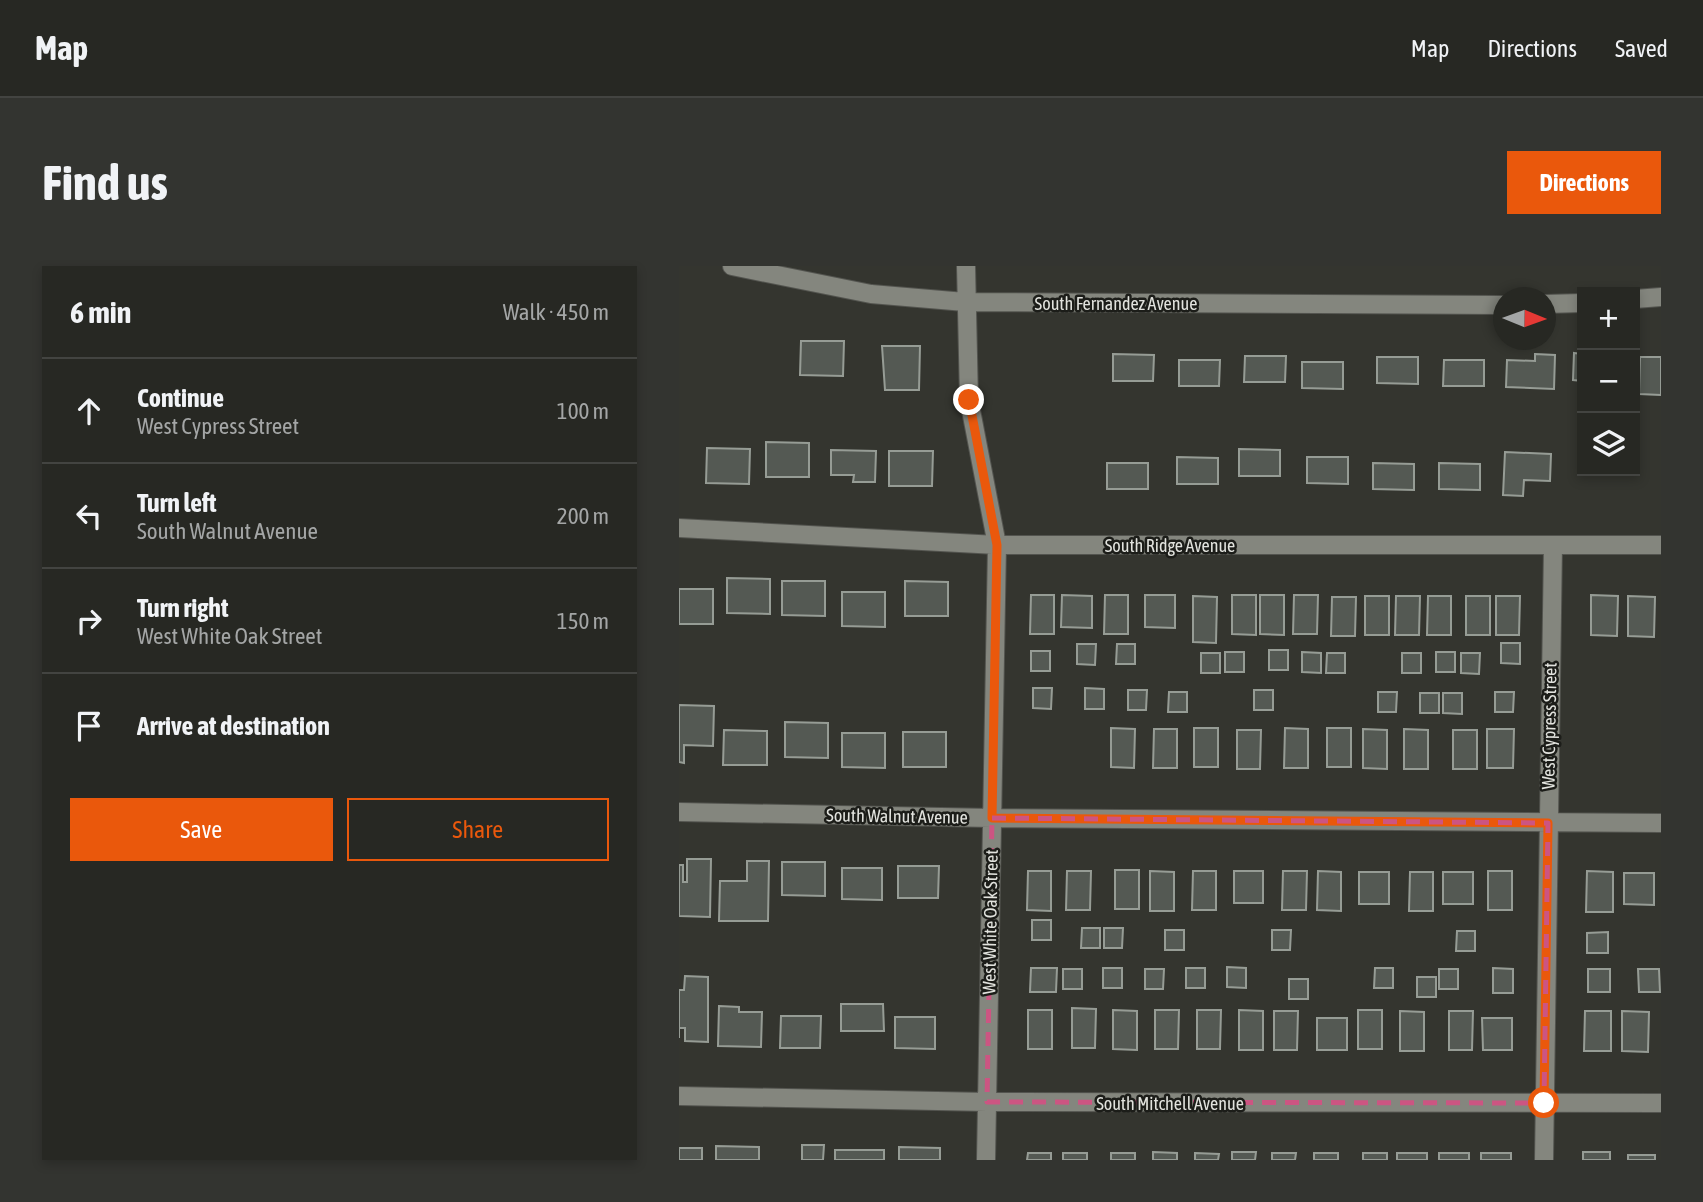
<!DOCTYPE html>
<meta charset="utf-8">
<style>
:root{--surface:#272823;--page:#333430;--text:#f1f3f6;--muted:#a4a6a6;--line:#434441;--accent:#ea580c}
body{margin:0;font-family:"Asap Condensed",sans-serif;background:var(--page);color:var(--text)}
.controls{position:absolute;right:21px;top:21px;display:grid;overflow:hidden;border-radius:0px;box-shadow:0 4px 10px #0003}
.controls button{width:63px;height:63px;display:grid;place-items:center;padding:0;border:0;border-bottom:2px solid var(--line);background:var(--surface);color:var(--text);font:35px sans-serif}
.compass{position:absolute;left:814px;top:21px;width:63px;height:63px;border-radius:50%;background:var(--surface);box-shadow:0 4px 10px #0003;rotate:91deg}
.stop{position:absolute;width:21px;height:21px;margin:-16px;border:5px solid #ea580c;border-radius:50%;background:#fff}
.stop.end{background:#ea580c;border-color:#fff;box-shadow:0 2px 7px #0008}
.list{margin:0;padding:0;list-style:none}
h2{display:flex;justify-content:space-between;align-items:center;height:91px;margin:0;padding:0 28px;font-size:30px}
h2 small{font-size:23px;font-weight:400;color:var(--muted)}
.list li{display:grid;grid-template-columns:46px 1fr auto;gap:21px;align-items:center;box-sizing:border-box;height:105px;padding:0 28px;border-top:2px solid var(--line)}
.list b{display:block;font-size:26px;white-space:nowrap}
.list p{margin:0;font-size:23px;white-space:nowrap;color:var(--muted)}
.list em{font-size:23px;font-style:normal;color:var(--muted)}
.actions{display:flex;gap:14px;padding:21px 28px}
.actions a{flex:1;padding:16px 0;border:2px solid var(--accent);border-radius:0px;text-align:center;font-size:24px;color:var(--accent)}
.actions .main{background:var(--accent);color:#fff}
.icon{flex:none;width:38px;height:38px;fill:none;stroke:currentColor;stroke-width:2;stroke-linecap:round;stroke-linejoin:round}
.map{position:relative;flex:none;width:982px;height:894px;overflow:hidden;border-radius:0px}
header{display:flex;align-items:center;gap:42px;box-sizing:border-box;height:98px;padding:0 35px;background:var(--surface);border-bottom:2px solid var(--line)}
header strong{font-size:33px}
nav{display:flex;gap:38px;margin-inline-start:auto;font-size:24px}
.intro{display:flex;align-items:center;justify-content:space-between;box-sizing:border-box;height:168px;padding:0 42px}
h1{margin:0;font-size:49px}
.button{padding:18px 32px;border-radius:0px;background:var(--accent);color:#fff;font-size:24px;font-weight:700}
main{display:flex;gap:42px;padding:0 42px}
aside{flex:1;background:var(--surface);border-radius:0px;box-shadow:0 4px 10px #0003}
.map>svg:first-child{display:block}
.building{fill:#545953;stroke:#969c95;stroke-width:2}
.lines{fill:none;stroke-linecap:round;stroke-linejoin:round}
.minor-casing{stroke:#53544f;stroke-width:20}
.minor{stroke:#84867e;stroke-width:18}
.route{stroke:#ea580c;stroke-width:9}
.marked{fill:none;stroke:#cc5582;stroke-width:5;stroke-dasharray:14 9;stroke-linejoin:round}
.labels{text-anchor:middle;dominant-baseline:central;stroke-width:5;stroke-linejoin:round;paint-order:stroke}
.street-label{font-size:18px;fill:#e2e3de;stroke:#1c1d19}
</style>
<header>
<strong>Map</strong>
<nav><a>Map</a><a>Directions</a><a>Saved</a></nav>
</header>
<div class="intro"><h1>Find us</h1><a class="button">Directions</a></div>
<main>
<aside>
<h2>6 min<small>Walk · 450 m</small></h2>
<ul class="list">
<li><svg class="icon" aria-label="ahead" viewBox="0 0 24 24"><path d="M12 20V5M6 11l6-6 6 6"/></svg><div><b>Continue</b><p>West Cypress Street</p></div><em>100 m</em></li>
<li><svg class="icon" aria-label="left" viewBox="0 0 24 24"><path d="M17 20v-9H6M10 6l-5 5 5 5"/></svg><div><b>Turn left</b><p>South Walnut Avenue</p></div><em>200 m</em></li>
<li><svg class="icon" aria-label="right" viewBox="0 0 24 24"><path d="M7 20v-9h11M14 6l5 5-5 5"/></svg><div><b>Turn right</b><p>West White Oak Street</p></div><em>150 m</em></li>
<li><svg class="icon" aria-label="arrive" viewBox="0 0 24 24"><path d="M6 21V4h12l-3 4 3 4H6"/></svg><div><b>Arrive at destination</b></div></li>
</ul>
<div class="actions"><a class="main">Save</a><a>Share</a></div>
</aside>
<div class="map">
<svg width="982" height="894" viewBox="0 0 982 894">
<rect width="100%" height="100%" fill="#34352f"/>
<path class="building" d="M122 75H165L164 110 121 109Z
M203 80H241L240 124H206Z
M895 87 903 88V115L894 114Z
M434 88 475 89 474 115H434Z
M856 88 876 89 875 123 827 121 828 94 856 95Z
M566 90H607L606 116H565Z
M698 91H739V118L698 117Z
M961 91H982V129L960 128Z
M500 94H541L540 120H500Z
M765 94H805V120H764Z
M623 96H664V123L623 122Z
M87 176 130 177V211H87Z
M28 182 71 183 70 218 27 217Z
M560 183 601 184V210H560Z
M152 184 197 185 196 216H174L175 209H152Z
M210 185H254L253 220H210Z
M826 186 872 188 871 215 845 214 844 230 824 229Z
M498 191 539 192V218H498Z
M628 191H669V218L628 217Z
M428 197H469V223H428Z
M694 197 735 198V224L694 223Z
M760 197 801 198V224L760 223Z
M48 312 91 313V348L48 347Z
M103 315H146V350L103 349Z
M226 315 269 316V350H226Z
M0 323H34V358H0Z
M163 326H206V361L163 360Z
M352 329H375V368H351Z
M383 329 413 330V362L382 361Z
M426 329H449V368H425Z
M466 329H496V362L466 361Z
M553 329H577V369L553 368Z
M581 329H605V369L581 368Z
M615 329H639L638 368H614Z
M912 329 939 330 938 370 912 369Z
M514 330 538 331 537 377 514 376Z
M686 330H710V369H686Z
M717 330H741L740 369H716Z
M749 330H772V369H748Z
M787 330H811V369H787Z
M817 330H841L840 369H817Z
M949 330 976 331 975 371 949 370Z
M653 331H677L676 370H652Z
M822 377H841V398L822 397Z
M398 378H417L416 399 398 398Z
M438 378H456V398H437Z
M590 384H609V404H590Z
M352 385H371V405H352Z
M546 386H565V406H546Z
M623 386 642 387V407L623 406Z
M757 386H776V406H757Z
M522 387H541V407H522Z
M648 387H666V407H647Z
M723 387H742V407H723Z
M782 387H801L800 408 782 407Z
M354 422H373L372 443 354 442Z
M406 422 425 423V443H406Z
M449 424H468L467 444H449Z
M575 424H594V444H575Z
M490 426H508V446H489Z
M699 426H718L717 446H699Z
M816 426H835L834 446H816Z
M741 427H760V447H741Z
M764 427H783V448L764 447Z
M0 439 35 440 34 480 5 479V497L0 496Z
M106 456 149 457V492L106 491Z
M432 462 456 463 455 502 432 501Z
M515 462H539V501H515Z
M606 462 629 463V502H605Z
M648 462H672V501H648Z
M475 463H498V502H474Z
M684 463 708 464V503L684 502Z
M725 463 749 464V503H725Z
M808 463H835L834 502H808Z
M45 464 88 465V499H44Z
M558 464H582L581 503H558Z
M774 464H798V503H774Z
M224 466H267V501H224Z
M163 467H206V502L163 501Z
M8 593H32L31 651 0 650V599H4V616H8Z
M68 595H90L89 655H40L41 615H68Z
M103 596H146V630L103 629Z
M219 600H260L259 632H219Z
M163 602H203V634L163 633Z
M436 604H460V643H436Z
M349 605H372V645L348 644Z
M388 605H412L411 644H387Z
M471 605 495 606V645H471Z
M514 605H537V644H513Z
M555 605H584V637H555Z
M604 605H628L627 644H603Z
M639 605 662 606V645L638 644Z
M809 605H833V644H809Z
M908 605 934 606V646H907Z
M680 606H710V638H680Z
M731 606H754V645H730Z
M764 606H794V638H764Z
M945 607H975V639L945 638Z
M353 654H372V674H353Z
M403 662H421V682H402Z
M425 662H444L443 682H425Z
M486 664H505V684H486Z
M593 664H612L611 684H593Z
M778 665H796V685H777Z
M929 666V687H908V667Z
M548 701 567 702V722L548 721Z
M352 702H378L377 726H351Z
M424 702H443V722H424Z
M507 702H526V722H507Z
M696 702H714V722H695Z
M814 702 834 703V727H814Z
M384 703H403V723H384Z
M466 703H485L484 723H466Z
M760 703H779V723H760Z
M909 703H931V726H909Z
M959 703H980L981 726H960Z
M6 710 29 711V776L6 775V762H0V772V724H5Z
M738 711H757V731H738Z
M610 713H629V733H610Z
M162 738H204L205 765H162Z
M40 740 60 741V746H83L82 781 39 780Z
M393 742 417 743 416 782H393Z
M349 744H373V783H349Z
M434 744 458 745V784L434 783Z
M476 744H500L499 783H476Z
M518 744H542L541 783H518Z
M560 744 584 745V784H560Z
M679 744H703V783H679Z
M595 745H619L618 784H595Z
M721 745 745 746V785H721Z
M770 745H794L793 784H770Z
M906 745H932V785H905Z
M943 745 970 746 969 786 943 785Z
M102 750H142L141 782H101Z
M216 751H256V783L216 782Z
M638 752H668V784H638Z
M803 752H833V784H804Z
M123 879H145L144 894H123Z
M37 880 80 881V894H37Z
M220 881 261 882V894H220Z
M0 882H23V894H0Z
M156 884H205V894H156Z
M474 886 498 887V894H474Z
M553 886H577L576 894H553Z
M904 886H931V894H904Z
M349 887H372V894H348Z
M384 887H408V894H384Z
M432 887H456V894H432Z
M516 887 540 888 539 894H516Z
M593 887H617L616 894H593Z
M635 887H659V894H635Z
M684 887H708V894H684Z
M718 887H748V894H718Z
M760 887H790V894H760Z
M802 887H832V894H802Z
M949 889H976V894H949Z"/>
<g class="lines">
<g class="minor-casing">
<path id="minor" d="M53 0 192 28 286 36 824 39
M287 0 290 134 318 279 307 894
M956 33 982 31
M866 38 903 37
M0 262 318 279H982
M0 546 313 552 982 557
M0 830 308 836 982 837
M865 894 874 279"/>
</g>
<use href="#minor" class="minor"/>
</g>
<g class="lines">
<path class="route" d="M290 134 318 279 313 552 869 557 865 837"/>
</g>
<path class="marked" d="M313 552 869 557 865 837 308 836Z"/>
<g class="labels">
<g class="street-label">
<text x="437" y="37">South Fernandez Avenue</text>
<text x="491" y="279">South Ridge Avenue</text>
<text transform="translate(870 460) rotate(-89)">West Cypress Street</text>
<text transform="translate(218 550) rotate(1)">South Walnut Avenue</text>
<text transform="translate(311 656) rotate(-89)">West White Oak Street</text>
<text x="491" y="837">South Mitchell Avenue</text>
</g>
</g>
</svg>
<div class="controls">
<button>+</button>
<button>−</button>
<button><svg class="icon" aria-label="layers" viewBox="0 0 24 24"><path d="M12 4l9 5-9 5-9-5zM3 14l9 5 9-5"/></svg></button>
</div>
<svg class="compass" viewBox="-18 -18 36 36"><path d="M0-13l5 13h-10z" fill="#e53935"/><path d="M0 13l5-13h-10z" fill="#a4a6a6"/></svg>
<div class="stop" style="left:865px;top:837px"></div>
<div class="stop end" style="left:290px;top:134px"></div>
</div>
</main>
